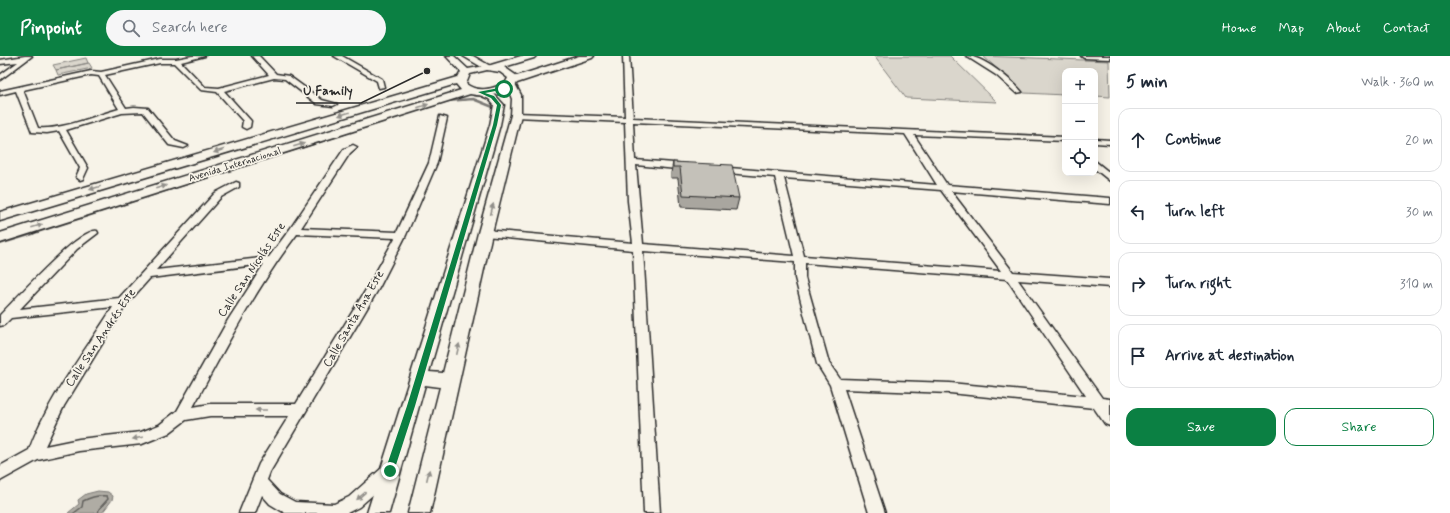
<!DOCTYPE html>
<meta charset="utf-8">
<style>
:root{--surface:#fff;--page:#f6f6f7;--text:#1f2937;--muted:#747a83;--line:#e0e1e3;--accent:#0b8043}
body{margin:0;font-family:Mynerve,sans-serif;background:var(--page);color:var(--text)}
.controls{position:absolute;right:12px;top:12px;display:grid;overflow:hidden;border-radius:8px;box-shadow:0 4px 16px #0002}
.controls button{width:36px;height:36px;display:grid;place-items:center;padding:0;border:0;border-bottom:1px solid var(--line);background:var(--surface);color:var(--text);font:20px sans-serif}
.stop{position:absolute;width:12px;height:12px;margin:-9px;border:3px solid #0b8043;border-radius:50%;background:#fff}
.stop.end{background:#0b8043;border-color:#fff;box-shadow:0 1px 4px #0008}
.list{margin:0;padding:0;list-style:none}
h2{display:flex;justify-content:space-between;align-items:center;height:52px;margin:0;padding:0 16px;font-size:17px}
h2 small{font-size:13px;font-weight:400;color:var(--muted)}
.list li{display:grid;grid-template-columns:26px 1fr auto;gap:12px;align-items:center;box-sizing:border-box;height:64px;margin:0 8px 8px;padding:0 8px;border:1px solid var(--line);border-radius:12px}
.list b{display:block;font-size:15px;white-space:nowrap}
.list em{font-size:13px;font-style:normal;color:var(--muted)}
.actions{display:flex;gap:8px;padding:12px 16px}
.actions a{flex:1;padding:9px 0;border:1px solid var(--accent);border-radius:12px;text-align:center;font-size:14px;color:var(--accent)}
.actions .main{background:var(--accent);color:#fff}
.icon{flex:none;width:22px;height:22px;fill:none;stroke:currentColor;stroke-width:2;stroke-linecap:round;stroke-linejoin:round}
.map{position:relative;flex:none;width:1110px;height:457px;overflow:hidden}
header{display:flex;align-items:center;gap:24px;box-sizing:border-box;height:56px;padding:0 20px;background:var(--accent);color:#fff}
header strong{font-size:19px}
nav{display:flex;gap:22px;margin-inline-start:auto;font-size:14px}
.search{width:280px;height:36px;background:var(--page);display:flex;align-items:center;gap:10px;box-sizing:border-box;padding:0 14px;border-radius:22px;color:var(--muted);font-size:15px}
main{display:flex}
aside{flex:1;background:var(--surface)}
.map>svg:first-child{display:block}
.green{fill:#dad6cc;stroke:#82807c}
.water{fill:#afaca4;stroke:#7a7874}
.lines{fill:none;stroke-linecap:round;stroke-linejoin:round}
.shore{stroke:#605f5b;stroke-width:1.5}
.stream-far2{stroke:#7a7874;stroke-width:2.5}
.stream-far1{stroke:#7a7874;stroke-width:3}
.stream{stroke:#7a7874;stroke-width:4}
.minor-casing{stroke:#2b2b2b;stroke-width:3}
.tertiary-casing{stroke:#2b2b2b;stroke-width:3}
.secondary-casing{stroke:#2b2b2b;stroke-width:3}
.primary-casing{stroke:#2b2b2b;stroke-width:3}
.minor{fill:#f7f3e8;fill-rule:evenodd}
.tertiary{fill:#f7f3e8;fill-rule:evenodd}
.secondary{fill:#f7f3e8;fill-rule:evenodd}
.primary{fill:#f7f3e8;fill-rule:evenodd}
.wall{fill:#a9a69f;stroke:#2b2b2b}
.building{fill:#c4c1b9;stroke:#2b2b2b}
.oneway{fill:#918f8a}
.route{fill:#0b8043}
.labels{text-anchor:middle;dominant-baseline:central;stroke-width:3.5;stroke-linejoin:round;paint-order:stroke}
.far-street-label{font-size:10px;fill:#2b2b2b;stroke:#f7f3e8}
.street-label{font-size:12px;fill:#2b2b2b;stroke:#f7f3e8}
.leader{fill:none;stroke:#2b2b2b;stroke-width:1.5}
.callout-dot{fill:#2b2b2b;stroke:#f7f3e8;stroke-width:1.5}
.callout-label{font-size:13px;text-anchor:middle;font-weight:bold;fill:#2b2b2b;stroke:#f7f3e8;stroke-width:3.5;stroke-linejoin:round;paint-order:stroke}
</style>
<header>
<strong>Pinpoint</strong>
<div class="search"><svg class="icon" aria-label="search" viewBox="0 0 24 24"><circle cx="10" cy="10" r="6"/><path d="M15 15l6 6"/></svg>Search here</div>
<nav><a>Home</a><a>Map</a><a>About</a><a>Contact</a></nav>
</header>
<main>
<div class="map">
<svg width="1110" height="457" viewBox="0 0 1110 457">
<rect width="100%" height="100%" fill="#f7f3e8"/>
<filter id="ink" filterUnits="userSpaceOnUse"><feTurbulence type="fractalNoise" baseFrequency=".025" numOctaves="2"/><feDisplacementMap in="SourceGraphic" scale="8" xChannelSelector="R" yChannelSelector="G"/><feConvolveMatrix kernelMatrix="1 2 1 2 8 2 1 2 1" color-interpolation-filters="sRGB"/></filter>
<g filter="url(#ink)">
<path class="green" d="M874 0H950L997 46 906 42Z
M983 0 1109 5 1110 41 1095 40V15H1065V39L1024 37Z
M86 2 88 7 56 14 53 9Z
M89 7 92 12 58 19 56 14Z"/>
<path class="water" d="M98 435 108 436 113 440 112 444 102 457H68L79 448 78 444 86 438Z"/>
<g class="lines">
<path class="shore" d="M74 457 82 451 83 445C91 441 98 439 107 440L108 443 99 453 98 457"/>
<path class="stream-far2" d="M340 79 447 45 473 43 493 51"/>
<path class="stream-far1" d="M30 178 343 78"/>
<path class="stream" d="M0 187 33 177"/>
<g class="minor-casing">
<path id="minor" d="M25 0H32L0 24V19L18 6 0 8V4Z
M192 0H205L181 6 205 31 219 32 269 19 252 0H259L276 18 289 20 322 44 337 48 333 50 317 48 285 23 274 22 224 35 251 65 250 71 246 73 242 71 243 65 217 36 201 34 174 7H160L105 19 126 52 134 51 148 52 175 85 188 90 184 92 169 89 143 56 122 57 66 74 88 112 83 123 80 124 76 121 80 112 59 75 47 77 32 76 16 35 0 39V35L91 15 101 16 160 3H176ZM91 19 99 20 119 53C93 60 64 74 38 72L23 34Z
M334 0H342L382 23 384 31 379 32 377 25Z
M623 0H629L633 62 1065 81V85L914 79 947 129 1110 142V148L951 135 1013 216 1110 223V231L1018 224 1102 342 1110 343V370L1105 368 1094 352 950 337 844 333 885 457H869L830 329 817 308 795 222V206L643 195 660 457H644L633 194 485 180 480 177 485 174 633 187 628 145 625 66 516 61 512 59 516 57 625 61ZM633 66 905 78 937 129 718 111 714 114 715 116 775 121 794 200 643 188 636 109 687 114 691 111 687 108 635 104ZM784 122 941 134 1001 215 804 200ZM805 207 1007 223 1086 340 950 327 840 323 829 307 805 222Z
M966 0C983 0 1011 23 1022 36L1016 37 996 19Z
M1081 0H1110V3L1084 2Z
M440 60 447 62 437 107 406 179 379 232 270 416 267 424 280 438 295 446 334 448 349 441 383 411 388 409 393 411 395 416 393 421 359 451 347 457H285L270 448 262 439 255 457H239L259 408 289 360H210L186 364 169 377 142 388 79 395 38 404 0 425V410L29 394C48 342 84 297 113 251L11 262 4 269 0 270V259C14 245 80 171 97 175L98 177 77 193 20 253 119 242 215 137 236 126 239 127V131L221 141 156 214 269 201 290 173 344 93 353 89 357 91 350 97 301 172 397 176 429 107ZM297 178 395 182 367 232 296 348H210L193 351C225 292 256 232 297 178ZM264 208 228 264 177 355 159 369 141 376 79 383 45 390 64 350 126 249 150 222Z
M1095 83 1110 84V88L1095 87Z
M1095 105 1110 117V125L1095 113Z"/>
</g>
<g class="tertiary-casing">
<path id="tertiary" d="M446 0H454L469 14V18H463Z
M463 0H473L492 11 485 13Z"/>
</g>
<g class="secondary-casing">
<path id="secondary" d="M511 25 514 26 521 39V59L492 177 430 457H408L440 331 425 329 389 457H367L490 69 494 49 489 43 475 37 480 34 495 39 504 49 500 69 429 316 443 317 478 177 511 59 512 43 506 28Z"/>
</g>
<g class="primary-casing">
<path id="primary" d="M521 0H536L534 2 504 11 517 20 579 0H594L592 2 517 27C509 40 483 41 470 38L0 187V177L461 34 456 28 0 165V156L458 21 462 14 491 9ZM487 14 500 16 508 22 506 26C494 33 478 37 466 28L470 18Z"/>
</g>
<use href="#minor" class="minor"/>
<use href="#tertiary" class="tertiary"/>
<use href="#secondary" class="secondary"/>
<use href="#primary" class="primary"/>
</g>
<path class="wall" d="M673 106 739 142 736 154 681 151 678 122H671V117Z"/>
<path class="building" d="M673 106 732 109 739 142 683 139 680 111H673Z"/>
<defs><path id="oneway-solid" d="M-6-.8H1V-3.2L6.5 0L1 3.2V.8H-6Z"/></defs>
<g class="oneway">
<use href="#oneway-solid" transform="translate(423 50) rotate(-17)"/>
<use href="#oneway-solid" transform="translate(344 58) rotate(163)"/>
<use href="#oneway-solid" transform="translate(299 89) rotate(-17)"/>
<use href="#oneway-solid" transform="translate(219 95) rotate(163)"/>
<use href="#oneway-solid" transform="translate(161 131) rotate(-17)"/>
<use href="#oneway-solid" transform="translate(95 132) rotate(163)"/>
<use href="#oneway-solid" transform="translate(492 153) rotate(-76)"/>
<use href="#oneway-solid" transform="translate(37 170) rotate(-17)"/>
<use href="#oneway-solid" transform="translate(458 293) rotate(-77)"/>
<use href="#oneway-solid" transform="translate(261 354) rotate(180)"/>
<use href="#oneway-solid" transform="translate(138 382) rotate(170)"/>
<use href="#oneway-solid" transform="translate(428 419) rotate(-77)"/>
<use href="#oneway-solid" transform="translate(361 440) rotate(139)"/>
</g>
</g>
<path class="route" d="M504 31 506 33 485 37 494 40 501 49 497 69 415 350 394 415 390 418 385 415 407 350 493 69 497 49 491 42 478 36Z"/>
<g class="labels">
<g class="far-street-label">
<text transform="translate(235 109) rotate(-17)">Avenida Internacional</text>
</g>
<g class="street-label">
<text transform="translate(252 214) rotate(-56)">Calle San Nicolás Este</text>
<text transform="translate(354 263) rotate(-60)">Calle Santa Ana Este</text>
<text transform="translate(101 282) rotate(-56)">Calle San Andrés Este</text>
</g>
</g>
<path class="leader" d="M427 15L361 47H296"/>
<circle class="callout-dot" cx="427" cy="15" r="4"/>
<g class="callout-label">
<text x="328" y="39">U Family</text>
</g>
</svg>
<div class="controls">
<button>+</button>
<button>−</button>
<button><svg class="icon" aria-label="locate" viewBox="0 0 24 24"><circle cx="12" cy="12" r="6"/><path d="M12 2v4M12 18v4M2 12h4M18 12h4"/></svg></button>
</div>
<div class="stop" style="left:504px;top:33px"></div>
<div class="stop end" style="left:390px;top:415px"></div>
</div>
<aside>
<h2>5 min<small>Walk · 360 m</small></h2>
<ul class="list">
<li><svg class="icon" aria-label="ahead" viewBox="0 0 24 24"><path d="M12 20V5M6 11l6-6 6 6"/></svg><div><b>Continue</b></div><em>20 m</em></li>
<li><svg class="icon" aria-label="left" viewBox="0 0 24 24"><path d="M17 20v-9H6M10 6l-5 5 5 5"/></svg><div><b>Turn left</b></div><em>30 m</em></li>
<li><svg class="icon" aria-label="right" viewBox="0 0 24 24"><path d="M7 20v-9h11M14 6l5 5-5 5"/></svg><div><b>Turn right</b></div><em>310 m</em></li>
<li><svg class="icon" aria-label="arrive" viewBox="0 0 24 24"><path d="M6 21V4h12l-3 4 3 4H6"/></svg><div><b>Arrive at destination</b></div></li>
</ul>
<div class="actions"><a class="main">Save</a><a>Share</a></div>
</aside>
</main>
